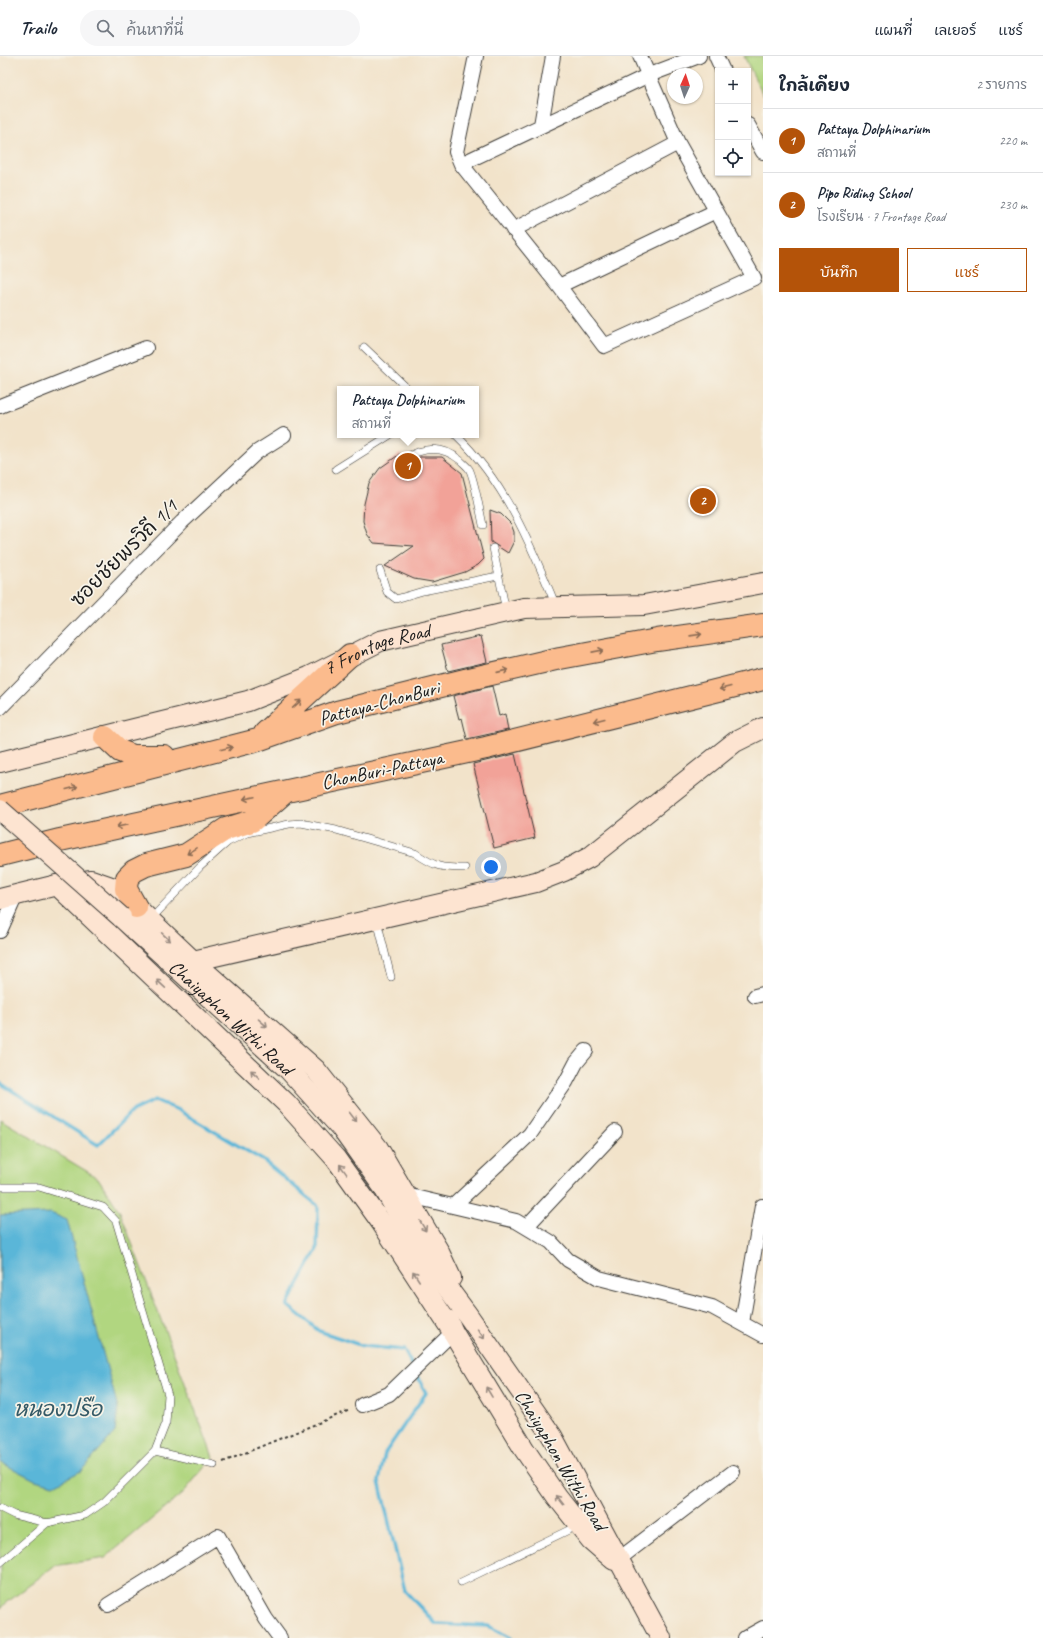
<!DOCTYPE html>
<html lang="th">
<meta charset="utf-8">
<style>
:root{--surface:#fff;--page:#f6f6f7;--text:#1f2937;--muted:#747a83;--line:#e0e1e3;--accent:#b45309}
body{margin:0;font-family:Caveat,"Playpen Sans Thai",sans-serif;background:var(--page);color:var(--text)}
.controls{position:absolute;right:12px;top:12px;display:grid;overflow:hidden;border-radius:0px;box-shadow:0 1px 3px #0004}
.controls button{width:36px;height:36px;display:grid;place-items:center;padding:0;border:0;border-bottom:1px solid var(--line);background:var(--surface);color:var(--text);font:20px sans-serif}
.compass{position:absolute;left:667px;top:12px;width:36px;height:36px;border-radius:50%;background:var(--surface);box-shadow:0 1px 3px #0004;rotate:3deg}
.you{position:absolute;left:491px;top:811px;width:14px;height:14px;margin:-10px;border:3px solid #fff;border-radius:50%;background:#1a73e8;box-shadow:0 0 0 6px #1a73e833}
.badge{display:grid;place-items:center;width:26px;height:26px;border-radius:50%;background:var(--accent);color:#fff;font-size:13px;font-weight:700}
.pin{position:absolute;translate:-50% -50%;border:2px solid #fff;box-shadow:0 1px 4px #0006}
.popup{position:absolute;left:337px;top:330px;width:142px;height:52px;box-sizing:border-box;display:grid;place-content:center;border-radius:0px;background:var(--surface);filter:drop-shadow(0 1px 3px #0005);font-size:13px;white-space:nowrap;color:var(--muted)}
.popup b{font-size:15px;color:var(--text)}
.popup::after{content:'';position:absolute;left:50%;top:100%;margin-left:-8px;border:8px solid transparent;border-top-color:var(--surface)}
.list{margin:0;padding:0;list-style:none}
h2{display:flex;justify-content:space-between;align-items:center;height:52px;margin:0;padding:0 16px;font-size:17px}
h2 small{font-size:13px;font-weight:400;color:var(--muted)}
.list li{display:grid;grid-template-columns:26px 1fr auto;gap:12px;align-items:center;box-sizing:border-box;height:64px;padding:0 16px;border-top:1px solid var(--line)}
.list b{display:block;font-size:15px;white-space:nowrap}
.list p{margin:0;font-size:13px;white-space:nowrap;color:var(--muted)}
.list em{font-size:13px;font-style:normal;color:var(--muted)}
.actions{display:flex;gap:8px;padding:12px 16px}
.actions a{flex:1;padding:9px 0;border:1px solid var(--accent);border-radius:0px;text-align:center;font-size:14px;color:var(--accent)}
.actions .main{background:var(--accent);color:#fff}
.icon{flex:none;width:22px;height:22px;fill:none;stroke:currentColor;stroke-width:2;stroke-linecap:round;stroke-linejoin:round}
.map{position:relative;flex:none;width:763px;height:1582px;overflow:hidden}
header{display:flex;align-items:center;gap:24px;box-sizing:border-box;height:56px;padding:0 20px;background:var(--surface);border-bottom:1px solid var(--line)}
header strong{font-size:19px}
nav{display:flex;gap:22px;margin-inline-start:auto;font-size:14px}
.search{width:280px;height:36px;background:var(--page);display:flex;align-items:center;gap:10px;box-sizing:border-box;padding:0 14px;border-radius:22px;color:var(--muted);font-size:15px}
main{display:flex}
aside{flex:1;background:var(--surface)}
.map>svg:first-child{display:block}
.green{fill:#b1d680;stroke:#66794e}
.water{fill:#5ab6d8;stroke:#3b697a}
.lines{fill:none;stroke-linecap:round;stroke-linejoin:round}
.stream{stroke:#5ab6d8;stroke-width:3.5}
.building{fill:#f2a298}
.lane-casing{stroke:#3c3a36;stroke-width:8}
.street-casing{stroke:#3c3a36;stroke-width:16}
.secondary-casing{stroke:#3c3a36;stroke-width:22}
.highway-casing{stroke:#3c3a36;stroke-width:24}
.path{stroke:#3c3a36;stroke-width:2;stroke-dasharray:3 3;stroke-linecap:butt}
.lane{stroke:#fff;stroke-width:7}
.street{stroke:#fff;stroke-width:14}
.secondary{stroke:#fde4d1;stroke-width:20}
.highway{stroke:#fbbb8d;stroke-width:22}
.secondary-bridge-casing{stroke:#3c3a36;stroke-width:22;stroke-linecap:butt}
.secondary-bridge{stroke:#fde4d1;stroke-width:20}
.oneway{stroke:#8c6c54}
.oneway2{stroke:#988a80}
.labels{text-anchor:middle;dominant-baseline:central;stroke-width:3.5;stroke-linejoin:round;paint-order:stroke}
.street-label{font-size:20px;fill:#1c1c1c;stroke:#f7f3e8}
.water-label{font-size:21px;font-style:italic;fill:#355a67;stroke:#f7f3e8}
</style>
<header>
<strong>Trailo</strong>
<div class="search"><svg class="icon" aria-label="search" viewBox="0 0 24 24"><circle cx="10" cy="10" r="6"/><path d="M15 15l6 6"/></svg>ค้นหาที่นี่</div>
<nav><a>แผนที่</a><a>เลเยอร์</a><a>แชร์</a></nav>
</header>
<main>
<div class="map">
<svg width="763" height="1582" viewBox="0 0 763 1582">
<rect width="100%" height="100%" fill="#f7f3e8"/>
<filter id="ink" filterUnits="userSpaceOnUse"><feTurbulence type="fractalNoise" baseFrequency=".025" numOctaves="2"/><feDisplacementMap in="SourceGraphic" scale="8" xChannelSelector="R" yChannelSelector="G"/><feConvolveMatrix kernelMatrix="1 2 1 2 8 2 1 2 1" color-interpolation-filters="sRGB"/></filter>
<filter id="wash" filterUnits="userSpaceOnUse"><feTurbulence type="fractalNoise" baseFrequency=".012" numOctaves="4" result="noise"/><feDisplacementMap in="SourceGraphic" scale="16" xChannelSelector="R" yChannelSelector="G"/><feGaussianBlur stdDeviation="0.9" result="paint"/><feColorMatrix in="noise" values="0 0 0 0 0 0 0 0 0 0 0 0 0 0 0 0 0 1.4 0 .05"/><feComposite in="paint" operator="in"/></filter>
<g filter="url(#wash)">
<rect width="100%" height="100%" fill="#f2e3ca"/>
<path class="green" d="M744 0H763V39Z
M0 1063 98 1122 120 1156 213 1401 183 1437 105 1502 54 1510 0 1552Z"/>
<path class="water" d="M51 1157 67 1164 118 1352 115 1376 81 1415 54 1429 35 1424 0 1406V1159Z"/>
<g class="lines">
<path class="stream" d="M0 1027 98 1089 132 1055 155 1044 178 1054 264 1105 318 1150 317 1193 287 1249 319 1275 363 1290 404 1294 413 1311
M415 1316 426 1337 385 1397 379 1425 405 1535 436 1568 488 1570 511 1582"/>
</g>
<g id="blocks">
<path class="building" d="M400 398 401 399 399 403 400 406 404 408 407 407 409 409 420 401H442L462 417 484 503 478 509 465 516 432 526 414 523 385 510 414 490 374 487 367 478 363 465 364 448 369 427 380 412Z
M490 454 501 458 511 468 514 476V485L508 497 491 486Z
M481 580 487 606 448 615 441 589Z
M492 630 499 660 505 658 508 674 467 683 462 662 459 663 453 640Z
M515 698 535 782 494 792 473 708Z"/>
</g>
</g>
<g filter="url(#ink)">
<use href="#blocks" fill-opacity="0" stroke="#3c3a36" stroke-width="1"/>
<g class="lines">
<g class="lane-casing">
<path id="lane" d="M364 291 408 333
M456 379C505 426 531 489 556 550
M404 403C423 391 442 389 460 404 463 407 467 410 469 413 473 418 481 459 483 469
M336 413 390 379
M493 492 506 555
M380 514 387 536 396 543 423 535 498 520
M151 863 200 811 220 793 228 786 247 777 289 768 301 767 336 774 415 797C436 811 440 812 465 812
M377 864 391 921
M0 1131H39L103 1151 116 1165 168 1339 166 1367 155 1395 104 1446 85 1459 47 1467 14 1459 0 1452
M155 1395 214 1409
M0 1507 47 1467
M461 1526 577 1470"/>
</g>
<g class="street-casing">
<path id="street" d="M476 0 456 96 461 108 559 230 604 290 754 222 678 87 640 0
M716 0 723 15
M541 69 553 0
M748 69 763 96
M461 108 649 19 699 0
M513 174 678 87
M559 230 716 155
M0 350 146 292
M0 652 182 466 257 396 284 379
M0 875 16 839
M755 940 763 938
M406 1139 516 1165 551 1186 568 1204 599 1222 712 1251 763 1279
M453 1150 530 1078 566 1026 576 1007 586 995
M526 1171 615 1076
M742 1267 762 1150
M362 1349 389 1338 453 1276
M619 1503 733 1416
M108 1549 218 1480 266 1563 280 1582
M745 1582 763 1572"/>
</g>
<g class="secondary-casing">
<g id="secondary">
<path id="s1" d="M0 706 248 645 309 621 380 585 524 552 644 549 763 527"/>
<path d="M57 829 286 1047 336 1103 381 1166 453 1276"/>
<path d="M0 843 57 829 91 824 111 831 136 851 193 905 316 1014 378 1092 438 1194 451 1222"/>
<path id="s2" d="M121 861 288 1013 341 1072 384 1132 417 1191 467 1258 552 1380 661 1582"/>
<path d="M193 905 536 826 564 815 590 801 735 686 763 672"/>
<path d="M448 1264 453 1276 524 1393 557 1441 591 1484 614 1504"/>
</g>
</g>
<g class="highway-casing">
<path id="highway" d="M265 677 350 599
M105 681 120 695 133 700H164
M0 750 258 684 337 656 465 624 560 602 657 584 763 569
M0 799 60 784 486 692 763 623
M136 851 126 833 127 822 134 815 146 809 186 799 226 773 252 765 285 736"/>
</g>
<path class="path" d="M223 1406 350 1354"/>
<use href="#lane" class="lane"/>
<use href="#street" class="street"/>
<use href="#secondary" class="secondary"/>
<use href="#highway" class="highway"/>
<g class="secondary-bridge-casing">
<path id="secondary-bridge" d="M0 754 121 861"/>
</g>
<use href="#secondary-bridge" class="secondary-bridge"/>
</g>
<defs><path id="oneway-shaft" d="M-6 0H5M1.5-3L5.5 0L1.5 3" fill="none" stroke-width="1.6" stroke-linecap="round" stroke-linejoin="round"/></defs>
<g class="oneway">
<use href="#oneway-shaft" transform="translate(696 579) rotate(-8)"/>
<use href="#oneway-shaft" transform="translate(598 595) rotate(-11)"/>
<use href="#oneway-shaft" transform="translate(503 615) rotate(-13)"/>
<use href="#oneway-shaft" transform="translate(725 632) rotate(166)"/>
<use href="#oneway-shaft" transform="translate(297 648) rotate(-43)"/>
<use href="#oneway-shaft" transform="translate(599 664) rotate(166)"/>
<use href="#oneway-shaft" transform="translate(227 692) rotate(-14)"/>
<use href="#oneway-shaft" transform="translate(72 732) rotate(-15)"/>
<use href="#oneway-shaft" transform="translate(249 742) rotate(168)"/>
<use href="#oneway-shaft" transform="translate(122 770) rotate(168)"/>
<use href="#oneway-shaft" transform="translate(192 795) rotate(149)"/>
</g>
<g class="oneway2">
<use href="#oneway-shaft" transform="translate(166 881) rotate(43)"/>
<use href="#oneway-shaft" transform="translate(161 928) rotate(-137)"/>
<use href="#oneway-shaft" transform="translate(263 967) rotate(41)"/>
<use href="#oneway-shaft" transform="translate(255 1018) rotate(-137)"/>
<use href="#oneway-shaft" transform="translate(353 1061) rotate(52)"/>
<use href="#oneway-shaft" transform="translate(343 1113) rotate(-126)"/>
<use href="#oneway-shaft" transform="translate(423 1170) rotate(60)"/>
<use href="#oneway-shaft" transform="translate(416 1220) rotate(-123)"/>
<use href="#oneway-shaft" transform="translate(481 1278) rotate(55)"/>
<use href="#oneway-shaft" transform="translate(489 1336) rotate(-121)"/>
<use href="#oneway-shaft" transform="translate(560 1444) rotate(-128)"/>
</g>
</g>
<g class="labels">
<g class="street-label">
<text transform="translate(124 497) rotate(-45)">ซอยชัยพรวิถี 1/1</text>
<text stroke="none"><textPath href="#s1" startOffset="395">7 Frontage Road</textPath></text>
<text transform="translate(379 647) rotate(-15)">Pattaya-ChonBuri</text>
<text transform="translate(382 714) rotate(-12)">ChonBuri-Pattaya</text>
<text stroke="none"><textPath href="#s2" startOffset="149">Chaiyaphon Withi Road</textPath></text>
<text transform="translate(561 1404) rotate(59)">Chaiyaphon Withi Road</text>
</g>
<g class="water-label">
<text x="58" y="1353">หนองปรือ</text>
</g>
</g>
</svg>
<div class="controls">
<button>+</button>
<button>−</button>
<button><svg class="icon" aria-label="locate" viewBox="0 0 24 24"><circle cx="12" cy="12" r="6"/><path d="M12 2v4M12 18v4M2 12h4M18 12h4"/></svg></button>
</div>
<svg class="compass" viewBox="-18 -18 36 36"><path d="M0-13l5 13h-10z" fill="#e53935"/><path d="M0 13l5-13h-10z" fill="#747a83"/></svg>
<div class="you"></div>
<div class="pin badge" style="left:408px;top:410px">1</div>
<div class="popup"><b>Pattaya Dolphinarium</b>สถานที่</div>
<div class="pin badge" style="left:703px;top:445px">2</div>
</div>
<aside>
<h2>ใกล้เคียง<small>2 รายการ</small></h2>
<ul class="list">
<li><span class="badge">1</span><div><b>Pattaya Dolphinarium</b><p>สถานที่</p></div><em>220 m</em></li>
<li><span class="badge">2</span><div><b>Pipo Riding School</b><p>โรงเรียน · 7 Frontage Road</p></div><em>230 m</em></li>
</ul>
<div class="actions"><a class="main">บันทึก</a><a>แชร์</a></div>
</aside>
</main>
